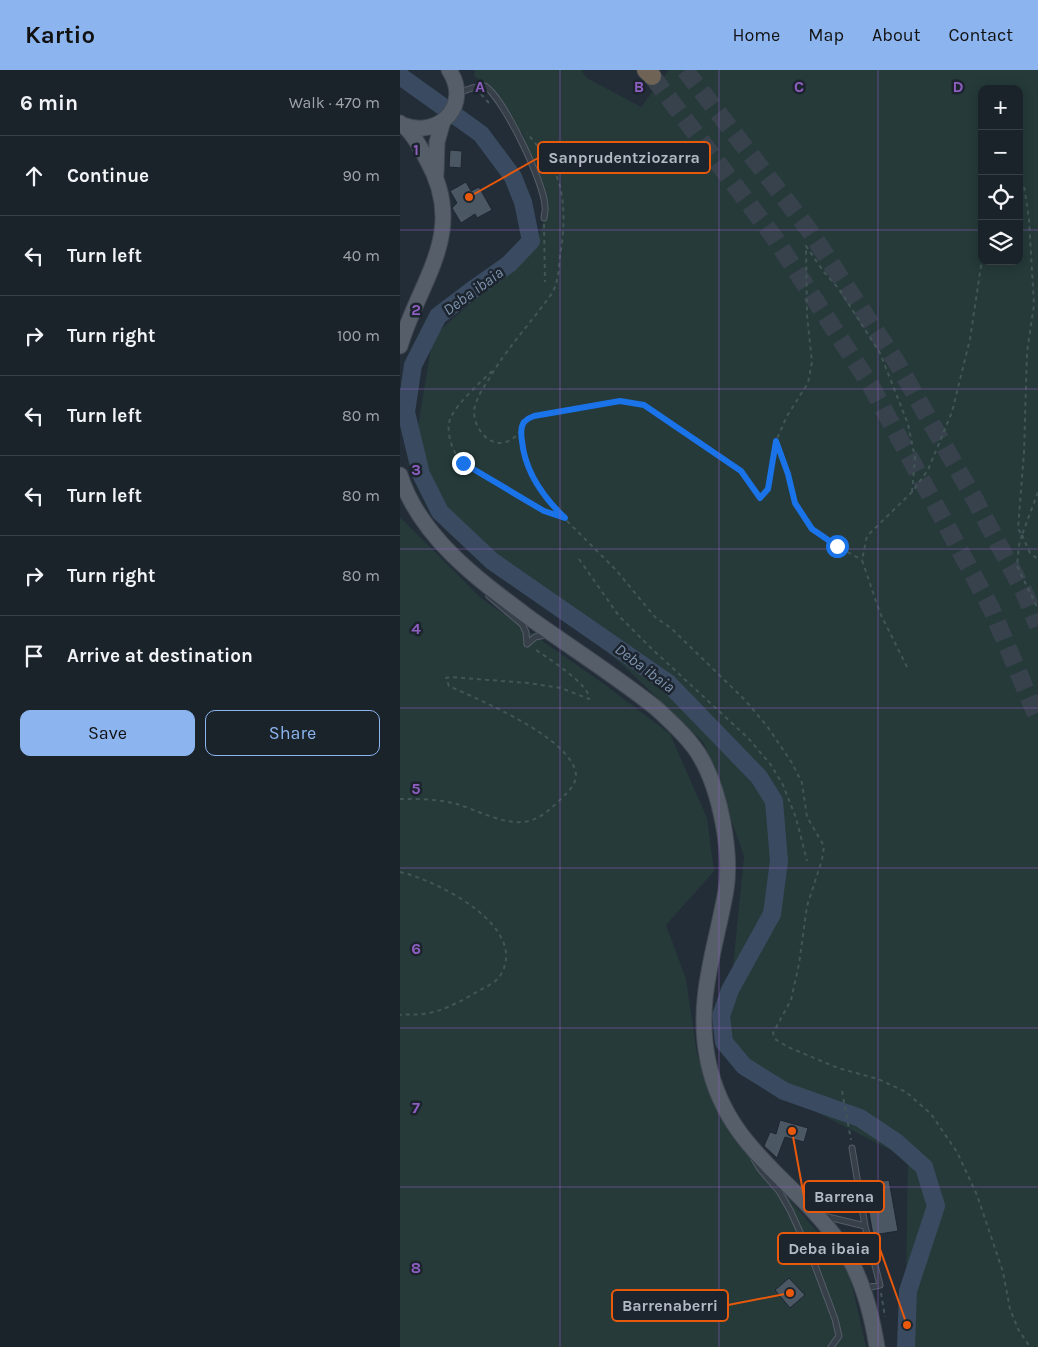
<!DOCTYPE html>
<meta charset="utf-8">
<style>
:root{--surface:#1a222a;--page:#232a32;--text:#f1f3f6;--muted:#9fa4a8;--line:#383f47;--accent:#8cb5f0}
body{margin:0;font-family:Karla,sans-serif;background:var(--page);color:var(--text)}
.controls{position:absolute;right:15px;top:15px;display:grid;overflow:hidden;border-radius:10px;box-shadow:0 2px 12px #0003}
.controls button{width:45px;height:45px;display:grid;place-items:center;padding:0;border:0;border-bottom:1px solid var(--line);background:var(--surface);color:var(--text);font:25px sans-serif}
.stop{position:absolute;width:15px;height:15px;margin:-11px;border:4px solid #1a73e8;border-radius:50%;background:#fff}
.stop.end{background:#1a73e8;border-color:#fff;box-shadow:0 1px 5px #0008}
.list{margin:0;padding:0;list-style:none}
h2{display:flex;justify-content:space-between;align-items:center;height:65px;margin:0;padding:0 20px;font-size:21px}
h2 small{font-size:16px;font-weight:400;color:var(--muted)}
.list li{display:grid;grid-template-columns:32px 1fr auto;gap:15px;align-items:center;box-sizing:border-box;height:80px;padding:0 20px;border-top:1px solid var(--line)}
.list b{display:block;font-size:19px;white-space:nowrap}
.list em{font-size:16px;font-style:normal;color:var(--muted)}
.actions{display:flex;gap:10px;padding:15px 20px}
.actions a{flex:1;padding:11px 0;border:1px solid var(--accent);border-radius:10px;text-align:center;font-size:18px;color:var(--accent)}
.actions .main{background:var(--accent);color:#111}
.icon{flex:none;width:28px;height:28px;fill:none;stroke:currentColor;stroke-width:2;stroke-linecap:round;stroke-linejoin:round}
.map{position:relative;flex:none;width:638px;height:1277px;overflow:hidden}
header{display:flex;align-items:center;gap:30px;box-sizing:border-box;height:70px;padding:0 25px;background:var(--accent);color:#111}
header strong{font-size:24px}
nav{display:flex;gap:28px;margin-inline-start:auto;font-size:18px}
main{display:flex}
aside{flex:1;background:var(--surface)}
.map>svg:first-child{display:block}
.green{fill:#263a3a;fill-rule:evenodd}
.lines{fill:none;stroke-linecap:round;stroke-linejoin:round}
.river{stroke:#3a4b61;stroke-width:18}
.building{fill:#4c5764;stroke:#1e2630}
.motorway-tunnel{stroke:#38424d;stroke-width:18;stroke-dasharray:18 9;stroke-linecap:butt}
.service-casing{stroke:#555d67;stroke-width:7}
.primary-casing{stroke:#404852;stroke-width:17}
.motorway-casing{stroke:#424a54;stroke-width:19}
.path{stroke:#435557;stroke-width:2;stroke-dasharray:4 4;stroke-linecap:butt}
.service{stroke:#373f49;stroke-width:5}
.primary{stroke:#555e69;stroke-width:15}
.motorway{stroke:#6e6354;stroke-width:18}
.route{stroke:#1a73e8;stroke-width:6}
.grid{fill:none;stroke:#8e5ec1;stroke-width:1;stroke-opacity:0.55}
.labels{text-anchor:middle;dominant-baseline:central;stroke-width:5;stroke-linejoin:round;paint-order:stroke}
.water-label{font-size:16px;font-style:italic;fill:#7c91ab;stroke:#1c242e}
.grid-label{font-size:16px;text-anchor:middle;font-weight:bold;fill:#8e5ec1;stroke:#1c242e;stroke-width:5;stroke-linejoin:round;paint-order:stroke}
.leader{fill:none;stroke:#e8590c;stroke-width:2}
.callout-dot{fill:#e8590c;stroke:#1c242e;stroke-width:2}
.callout{fill:#1c242e;stroke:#e8590c;stroke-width:2}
.callout-label{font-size:16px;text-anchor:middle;font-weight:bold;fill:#b2bac5}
</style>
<header>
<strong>Kartio</strong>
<nav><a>Home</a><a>Map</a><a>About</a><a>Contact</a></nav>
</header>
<main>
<aside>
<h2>6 min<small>Walk · 470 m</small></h2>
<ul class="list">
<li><svg class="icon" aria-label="ahead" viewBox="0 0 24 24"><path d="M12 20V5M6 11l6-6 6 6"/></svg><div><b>Continue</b></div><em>90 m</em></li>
<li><svg class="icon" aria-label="left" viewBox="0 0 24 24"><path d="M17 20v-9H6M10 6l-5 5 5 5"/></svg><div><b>Turn left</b></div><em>40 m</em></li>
<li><svg class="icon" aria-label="right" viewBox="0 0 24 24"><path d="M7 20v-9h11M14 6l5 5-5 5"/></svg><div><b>Turn right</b></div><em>100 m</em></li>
<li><svg class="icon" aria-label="left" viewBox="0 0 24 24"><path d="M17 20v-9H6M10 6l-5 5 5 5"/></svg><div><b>Turn left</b></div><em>80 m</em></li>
<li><svg class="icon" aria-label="left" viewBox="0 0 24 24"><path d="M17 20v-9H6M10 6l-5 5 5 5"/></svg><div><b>Turn left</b></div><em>80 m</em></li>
<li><svg class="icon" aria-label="right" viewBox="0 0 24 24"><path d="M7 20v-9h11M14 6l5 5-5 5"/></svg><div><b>Turn right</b></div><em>80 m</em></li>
<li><svg class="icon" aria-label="arrive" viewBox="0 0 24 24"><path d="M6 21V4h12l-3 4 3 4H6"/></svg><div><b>Arrive at destination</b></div></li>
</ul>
<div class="actions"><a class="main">Save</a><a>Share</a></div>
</aside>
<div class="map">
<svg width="638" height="1277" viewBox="0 0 638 1277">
<rect width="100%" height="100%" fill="#232d38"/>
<path class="green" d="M75 0H181L187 8 241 37 269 0H638V1277H505L508 1089 335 1000 328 949 344 786 304 673 224 596 77 469 42 431 16 368 33 266 135 178 149 134 122 63 74 5ZM582 19H619V191H582Z
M0 447 81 528 204 614 270 664 307 748 314 801 266 855 286 909 297 984 320 1048 448 1198 466 1277H0Z"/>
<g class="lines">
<path class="river" d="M0 6 81 64 113 107 123 132 131 171 109 194 75 218 38 246 13 295 6 342 21 404 40 442 92 491 268 613 359 707 374 731 379 791 372 844 330 920 321 946 324 972 344 996 384 1021 460 1048 496 1072 524 1097 536 1136 508 1221 506 1277"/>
</g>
<path class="building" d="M50 80 62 81 61 98 49 97Z
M66 112 71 121 79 117 92 140 77 148 75 144 61 153 52 138 57 133 50 121Z
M380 1050 408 1058 404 1072 385 1067 377 1088 364 1076 370 1062 376 1064Z
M489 1110 498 1161 473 1165 464 1114Z
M389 1208 405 1225 390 1238 375 1220Z"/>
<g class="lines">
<path class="motorway-tunnel" d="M285 0 409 160 497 293 575 430 625 524 638 556
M252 6 374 167 471 316 591 538 638 649"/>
<g class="service-casing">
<path id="service" d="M58 23 72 18 85 16C104 29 145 114 145 137 146 140 144 145 144 148
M89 526 122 554 126 562 127 574
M127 574 135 567 146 565
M452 1078 465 1156 480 1215 466 1218
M354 1089 360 1099 379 1121 390 1140 414 1193 435 1249 439 1266 431 1277
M424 1146 465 1156"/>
</g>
<g class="primary-casing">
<path id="primary" d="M0 53C12 61 20 77 27 90 68 162 20 209 0 276
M3 55C40 69 72 34 49 0
M36 104 37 72 43 51
M0 405C20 468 80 511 131 549 173 579 216 606 256 638 271 652 291 670 301 688 320 721 332 782 326 820 316 878 295 930 308 991 326 1078 392 1107 439 1172 461 1202 471 1240 477 1277"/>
</g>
<g class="motorway-casing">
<path id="motorway" d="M246 0 252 6"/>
</g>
<path class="path" d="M81 24 89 33
M619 111 624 116 629 149 634 235 627 282 624 382 618 459 622 465 638 422
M144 154 145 212
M92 301C80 313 52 337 49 353 48 359 49 367 51 373 54 381 57 388 63 393L144 441 164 448
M121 360C117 365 113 370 106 372 87 378 70 353 75 336 78 326 83 318 89 309 106 279 130 254 150 226 158 216 159 199 160 186 165 157 167 119 150 93 144 83 135 73 127 63
M377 373 388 405 395 433 412 459 437 476 462 490
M512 422 515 388 508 354 480 283 439 219 424 202 406 176 407 245 412 292 408 313 387 346 376 371 368 419 360 428 341 401 244 335 220 331 133 345 124 353 121 360 123 381 133 411 155 439 216 500 255 547 272 559 345 630 367 656 392 693 402 713 407 747 424 776 422 790 407 836 399 894 391 930 373 963 375 969 388 977 438 998 478 1009 506 1022 531 1044 557 1082 577 1125 603 1202 610 1239 618 1259 630 1277
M622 465 619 475 617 496 638 539
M622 465 630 483 638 489
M179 489 219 546 251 578 348 668 371 695 383 715 396 748 407 791
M507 597 480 543 462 490 467 466 512 422 528 400 552 342 570 269 582 189
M0 729C18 729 39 729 57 734 76 740 103 754 122 752 140 751 151 738 163 727 169 721 176 714 176 705 173 668 79 630 49 616L46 608 50 607 128 613 161 618 189 629C191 615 145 586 133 578
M0 802C36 810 131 857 100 906 96 912 88 916 82 919 63 930 45 941 23 944 15 945 8 944 0 945
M442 1021 451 1070
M481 1223 485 1247"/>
<use href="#service" class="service"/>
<use href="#primary" class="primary"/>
<use href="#motorway" class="motorway"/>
</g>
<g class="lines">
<path class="route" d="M63 393 144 441 165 448C143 427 125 402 122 371 121 365 120 358 124 352 126 350 131 347 134 346L220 331 244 335 341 401 360 428 368 419 376 371 388 404 395 433 412 459 437 476"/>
</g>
<path class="grid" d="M160 0V1277M319 0V1277M478 0V1277M0 160H582M619 160H638M0 319H638M0 479H638M0 638H638M0 798H638M0 958H638M0 1117H638"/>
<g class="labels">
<g class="water-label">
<text transform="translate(73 221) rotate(-36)">Deba ibaia</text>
<text transform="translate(245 598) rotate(37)">Deba ibaia</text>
</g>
</g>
<g class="grid-label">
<text x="80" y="22">A</text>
<text x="239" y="22">B</text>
<text x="399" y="22">C</text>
<text x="558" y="22">D</text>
<text x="16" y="85">1</text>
<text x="16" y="245">2</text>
<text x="16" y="405">3</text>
<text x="16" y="564">4</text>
<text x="16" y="724">5</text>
<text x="16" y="884">6</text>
<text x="16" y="1043">7</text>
<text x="16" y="1203">8</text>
</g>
<path class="leader" d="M69 127L138 88M392 1061L404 1127M507 1255L480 1179M390 1223L328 1235"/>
<g class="callout-dot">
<circle cx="69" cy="127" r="5"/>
<circle cx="392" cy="1061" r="5"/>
<circle cx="507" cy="1255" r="5"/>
<circle cx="390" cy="1223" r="5"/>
</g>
<g class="callout">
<rect x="138" y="72" width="172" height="31" rx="5"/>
<rect x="404" y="1111" width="80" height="31" rx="5"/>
<rect x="378" y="1163" width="102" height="31" rx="5"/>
<rect x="212" y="1220" width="116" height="31" rx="5"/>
</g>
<g class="callout-label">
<text x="224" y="93">Sanprudentziozarra</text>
<text x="444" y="1132">Barrena</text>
<text x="429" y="1184">Deba ibaia</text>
<text x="270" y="1241">Barrenaberri</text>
</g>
</svg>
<div class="controls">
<button>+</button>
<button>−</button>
<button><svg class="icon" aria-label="locate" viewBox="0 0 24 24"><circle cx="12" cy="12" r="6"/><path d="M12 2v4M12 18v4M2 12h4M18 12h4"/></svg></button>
<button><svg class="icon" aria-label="layers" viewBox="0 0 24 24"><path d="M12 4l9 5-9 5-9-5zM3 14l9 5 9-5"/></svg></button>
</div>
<div class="stop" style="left:437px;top:476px"></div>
<div class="stop end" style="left:63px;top:393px"></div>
</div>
</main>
